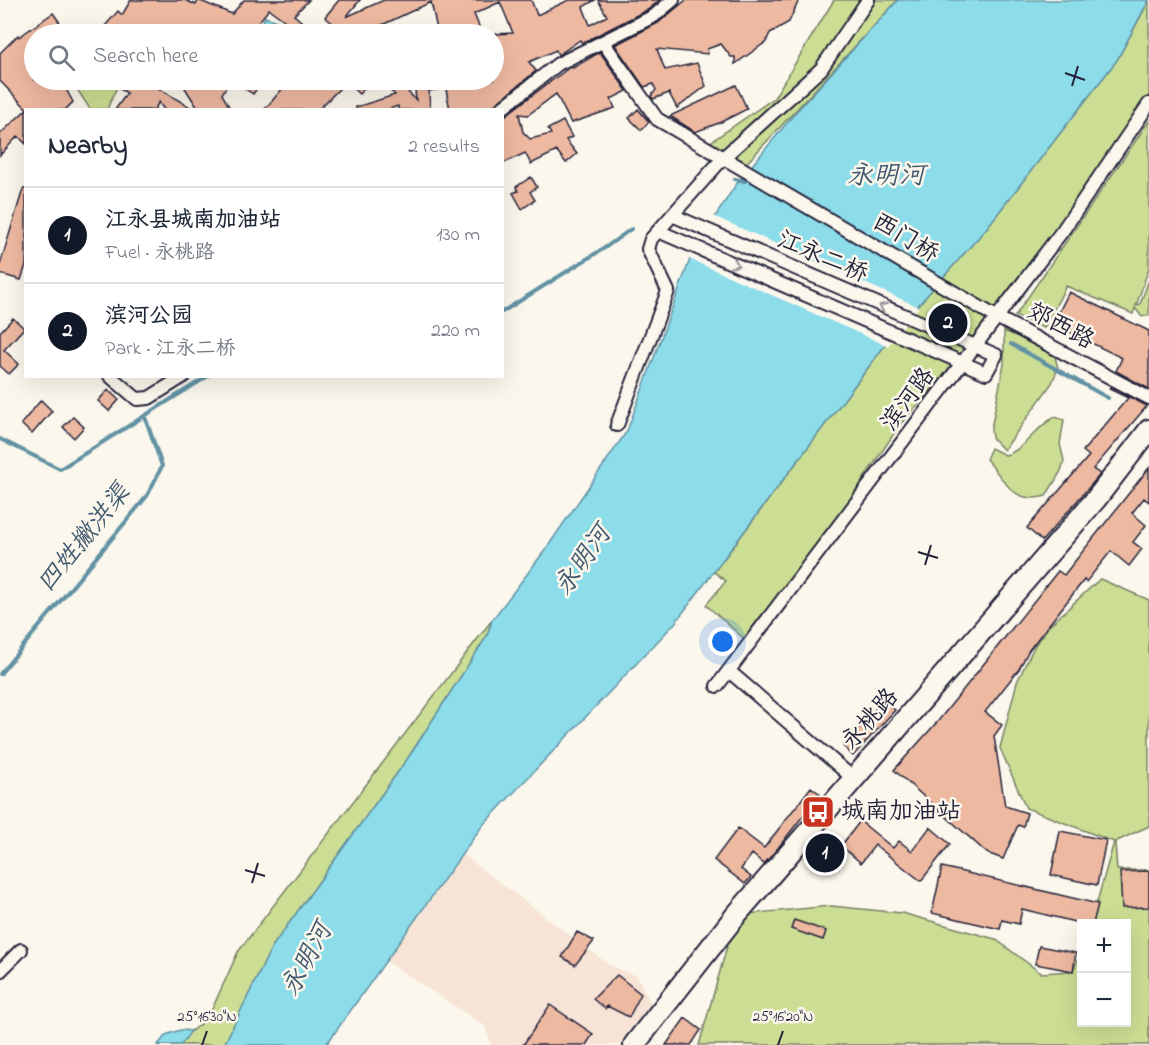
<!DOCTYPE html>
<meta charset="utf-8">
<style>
:root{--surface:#fff;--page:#f2f2f3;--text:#1f2937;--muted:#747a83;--line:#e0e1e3;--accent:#111827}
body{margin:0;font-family:"Indie Flower","LXGW WenKai TC",sans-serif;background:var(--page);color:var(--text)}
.controls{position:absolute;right:18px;bottom:18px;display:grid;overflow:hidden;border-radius:0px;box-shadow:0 6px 24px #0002}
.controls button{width:54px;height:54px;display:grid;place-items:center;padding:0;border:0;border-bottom:2px solid var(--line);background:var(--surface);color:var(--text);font:30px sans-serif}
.you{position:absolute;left:723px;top:642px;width:21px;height:21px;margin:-15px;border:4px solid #fff;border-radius:50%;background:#1a73e8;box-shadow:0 0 0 9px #1a73e833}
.badge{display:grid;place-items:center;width:39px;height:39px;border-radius:50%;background:var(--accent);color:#fff;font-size:20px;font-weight:700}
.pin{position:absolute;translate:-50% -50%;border:3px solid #fff;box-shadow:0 2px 6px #0006}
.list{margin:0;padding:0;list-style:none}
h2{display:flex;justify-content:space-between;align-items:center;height:78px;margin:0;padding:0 24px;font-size:26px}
h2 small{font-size:20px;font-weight:400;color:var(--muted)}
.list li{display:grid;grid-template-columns:39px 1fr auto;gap:18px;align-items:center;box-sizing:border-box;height:96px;padding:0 24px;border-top:2px solid var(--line)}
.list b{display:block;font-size:22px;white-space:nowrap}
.list p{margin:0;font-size:20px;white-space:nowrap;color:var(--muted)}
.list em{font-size:20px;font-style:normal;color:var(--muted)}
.icon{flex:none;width:33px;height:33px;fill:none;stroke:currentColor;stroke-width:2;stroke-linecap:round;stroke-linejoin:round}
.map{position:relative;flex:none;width:1149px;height:1045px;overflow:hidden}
.search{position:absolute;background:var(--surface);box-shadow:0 6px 24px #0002;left:24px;top:24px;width:480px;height:66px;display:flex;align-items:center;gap:15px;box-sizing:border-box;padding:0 21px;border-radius:33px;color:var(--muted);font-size:22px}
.panel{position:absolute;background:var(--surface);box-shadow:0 6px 24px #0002;left:24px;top:108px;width:480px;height:270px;border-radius:0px}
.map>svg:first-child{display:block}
.built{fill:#f7e4d6}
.green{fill:#ccde93;stroke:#778067;stroke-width:1.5}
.water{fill:#8ddcea;stroke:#6292a4;stroke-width:1.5}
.pier{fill:#fbf7ec}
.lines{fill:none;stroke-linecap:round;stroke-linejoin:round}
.stream{stroke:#6292a4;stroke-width:4}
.building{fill:#eeb9a1;stroke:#22223b;stroke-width:1.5}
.street-casing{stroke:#22223b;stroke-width:16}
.primary-casing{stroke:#22223b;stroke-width:24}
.street{stroke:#fbf7ec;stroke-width:12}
.primary{stroke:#fbf7ec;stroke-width:20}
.oneway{stroke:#99979c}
.ticks{fill:none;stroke:#22223b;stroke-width:2}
.labels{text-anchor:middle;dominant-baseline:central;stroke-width:5;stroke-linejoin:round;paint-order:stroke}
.street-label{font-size:24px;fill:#22223b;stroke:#fbf7ec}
.poi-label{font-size:24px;fill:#22223b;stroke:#fbf7ec;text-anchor:start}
.water-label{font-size:26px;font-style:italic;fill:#425a70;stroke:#fbf7ec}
.ticks-label{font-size:15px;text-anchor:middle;fill:#22223b;stroke:#fbf7ec;stroke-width:5;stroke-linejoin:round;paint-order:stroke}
</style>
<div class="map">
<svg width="1149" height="1045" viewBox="0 0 1149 1045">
<rect width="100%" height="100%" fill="#fbf7ec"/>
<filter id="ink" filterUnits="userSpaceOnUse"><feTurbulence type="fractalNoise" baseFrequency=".0167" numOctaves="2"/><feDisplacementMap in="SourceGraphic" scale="12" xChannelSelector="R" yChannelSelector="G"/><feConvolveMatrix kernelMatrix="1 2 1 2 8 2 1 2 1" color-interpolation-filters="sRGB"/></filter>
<g filter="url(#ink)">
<path class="built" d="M462 854 611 966 637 976 657 1016 634 1045H491L485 1026 386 961Z"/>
<path class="green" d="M834 0H898L743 167 705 146 774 98Z
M1149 1V103L998 318 901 423 778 607 750 644 706 605 726 581 714 572 898 328 985 230 1117 60Z
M71 80H98L117 87 107 109H90Z
M1149 121V268L1136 306 1140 304 1149 280V315L1142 317 1135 308 1133 314 1066 286 1044 328 1015 316Z
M1004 331 1043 347 1055 357 1058 368 1052 383 1004 450 992 438 991 429 1004 364Z
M1055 417 1064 420 1060 444 1064 461 1061 471 1046 496C1012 505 1006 481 986 459L991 448 1005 455C1025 450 1036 426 1055 417Z
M1100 579 1149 600V826L1115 842 1117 870H1149V1045H699L736 915 831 906 902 913 995 939 1041 973 1073 971 1081 952 1082 1022H1126V924L1091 923 1114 842 1026 808 1000 748 1017 682 1035 645 1049 626Z
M492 620 487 636 408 758 272 947 224 1045H158C167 1034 176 1029 191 1031L208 1018 238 952Z"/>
<path class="water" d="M898 0H1149L1117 60 985 230 898 328 675 623 482 826 326 1045H224L272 947 408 758 487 636 492 620 546 549 627 431 693 251 735 186 795 113Z
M265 17 280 22V34H268L262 24Z
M180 1030 191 1031 181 1045H158L166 1035Z"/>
<path class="pier" d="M713 216 919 307 888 346 687 258Z"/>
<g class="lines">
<path class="stream" d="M735 179 745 181
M502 312 606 247 631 229
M1011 344 1108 398
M0 439 60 469 208 376
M0 674 147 496 162 466 145 417"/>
</g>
<path class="building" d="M131 0H185L196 5 198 0 232 14 244 0H309L294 15 316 34H285L292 26 269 9 254 28 263 34H197L176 26 172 34H98L118 11 122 15Z
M339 0H360L346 17 384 0H531L537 15 569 0H595L583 7 590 25 607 16 598 0H660L649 9 582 43 580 40 558 55 556 50 529 62 536 71 493 106 485 110H450L445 84 468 80H494V34L513 33 500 2 474 14 482 34H438L431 2 380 26 371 34H346L325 17Z
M686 0H799L789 22 770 33 766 42 735 64V57H731L721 44 707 49 708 54 657 49 665 70 697 63 706 86 677 108 669 93 653 99 651 96 656 90 653 84 644 87 615 45 658 23Z
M53 13 68 34H34V80H61L73 102 65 110H28L0 81V53L18 35 19 37Z
M600 52 627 91 611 99 615 108 571 123 556 94 528 115 519 114 523 132 530 139 551 134 548 129 563 121 572 137 566 140 577 154 566 163 557 151 531 164 525 153 502 164V118L570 67 573 68Z
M127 80H155L153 85 195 110H164L159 102 154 110H115L127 93 120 89Z
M180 80H230L222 94 231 110H199Z
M232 80H263L253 94Z
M290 80H373L359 94 346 82 318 110H264Z
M390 80H396L416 100 414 80H440L442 89 429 91 430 110H398V106L386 110H356V107L395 95 385 85Z
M736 85 747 109 719 123 695 132 670 116Z
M638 109 649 122 641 130 629 118Z
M26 110V144L18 136 0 155V134Z
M531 177 537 187 530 192 535 200 522 209 513 193 518 191 516 187Z
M23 189H26V265L21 280 0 274V265Z
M1069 292 1149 331V389L1116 371 1122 358 1053 324Z
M13 318 24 328 4 350 19 364 9 374 0 366V332Z
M1110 387 1147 406 1093 469 1100 474 1098 477 1042 541 1027 528 1089 456 1083 451 1128 398 1109 389Z
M108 390 119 400 109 411 98 401Z
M41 400 52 411 32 434 21 424Z
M73 417 84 427 74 438 63 427Z
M1149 468V502L1144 498 1132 513 1146 525 1133 542 1142 549 1129 566 1111 551 1086 582 1084 580 1029 650 1019 669 985 712 1002 725 994 736 1005 806 1027 813 1023 827 1018 825 1003 859 987 853 894 770 939 720 1058 571 1064 575Z
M883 700 895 710 853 756 843 746Z
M811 787 820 794 778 848 764 864 752 854 741 869 751 877 745 884 714 860 738 828 764 848Z
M860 821 893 848 899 841 912 851 930 827 950 844 921 881 875 845 861 863 841 846Z
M1060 831 1106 840 1097 885 1051 875Z
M942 867 1098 904 1093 924H1083L1022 909 1019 924 1002 920 1000 929 932 913Z
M1149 871V907L1122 908 1120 872Z
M794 920 826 931 823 940 791 929Z
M577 932 594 941 575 965 562 957Z
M1039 946 1076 953 1073 971 1035 964Z
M617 975 641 994 629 1017 607 1006 605 1009 593 999Z
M550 1005 593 1034 586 1045H523Z
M685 1018 701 1030 691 1045H666Z"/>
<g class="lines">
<g class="street-casing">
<path id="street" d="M603 42 657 119 998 318 1149 398
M500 110 558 64 654 16 673 0
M658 231 986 373 996 355 672 215
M110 376 137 399 149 398 184 376
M617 425 668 291 648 249 651 239 724 157 821 69 868 0
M729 671 854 779
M717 686 1063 230 1149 104
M0 971 21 950"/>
</g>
<g class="primary-casing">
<path id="primary" d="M634 1045 736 915 1096 499 1149 430"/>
</g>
<use href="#street" class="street"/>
<use href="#primary" class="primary"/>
</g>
<defs><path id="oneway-chevron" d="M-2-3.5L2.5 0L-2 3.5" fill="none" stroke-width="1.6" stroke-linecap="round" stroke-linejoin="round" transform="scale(1.5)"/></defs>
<g class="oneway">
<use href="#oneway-chevron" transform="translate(735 264) rotate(23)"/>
<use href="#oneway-chevron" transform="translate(883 307) rotate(-157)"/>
</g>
</g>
<path class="ticks" d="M1065 73 1085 80M1072 86 1078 66M918 552 938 558M925 565 931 545M245 870 265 876M252 883 258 863M202 1045 207 1031M778 1045 783 1031"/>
<defs>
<g id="bus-square" transform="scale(1.725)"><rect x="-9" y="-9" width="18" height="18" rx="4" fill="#c8321e" stroke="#fbf7ec"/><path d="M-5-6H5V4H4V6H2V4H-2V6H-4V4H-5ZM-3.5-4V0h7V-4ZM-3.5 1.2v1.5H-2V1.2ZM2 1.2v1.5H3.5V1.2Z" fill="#fff"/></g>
</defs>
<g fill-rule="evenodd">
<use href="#bus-square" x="818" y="812"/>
</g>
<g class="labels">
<g class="street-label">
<text transform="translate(905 239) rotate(31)">西门桥</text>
<text transform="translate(822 258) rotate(23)">江永二桥</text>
<text transform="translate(1060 327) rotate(28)">郊西路</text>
<text transform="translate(909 400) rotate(-53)">滨河路</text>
<text transform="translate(871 720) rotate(-49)">永桃路</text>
</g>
<g class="poi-label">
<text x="841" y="812">城南加油站</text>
</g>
<g class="water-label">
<text x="886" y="177">永明河</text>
<text transform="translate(85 539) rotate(-51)">四姓撇洪渠</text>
<text transform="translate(584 561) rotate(-55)">永明河</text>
<text transform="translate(308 960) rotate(-62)">永明河</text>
</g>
</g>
<g class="ticks-label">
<text x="207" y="1021">25°16'30"N</text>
<text x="783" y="1021">25°16'20"N</text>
</g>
</svg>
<div class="controls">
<button>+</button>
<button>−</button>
</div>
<div class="you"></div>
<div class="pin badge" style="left:825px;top:853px">1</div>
<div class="pin badge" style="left:948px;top:323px">2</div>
<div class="search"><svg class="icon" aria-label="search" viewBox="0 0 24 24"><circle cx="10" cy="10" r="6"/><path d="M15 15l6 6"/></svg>Search here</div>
<section class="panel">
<h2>Nearby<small>2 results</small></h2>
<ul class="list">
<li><span class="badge">1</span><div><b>江永县城南加油站</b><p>Fuel · 永桃路</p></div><em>130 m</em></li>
<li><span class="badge">2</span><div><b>滨河公园</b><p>Park · 江永二桥</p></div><em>220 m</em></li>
</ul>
</section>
</div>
